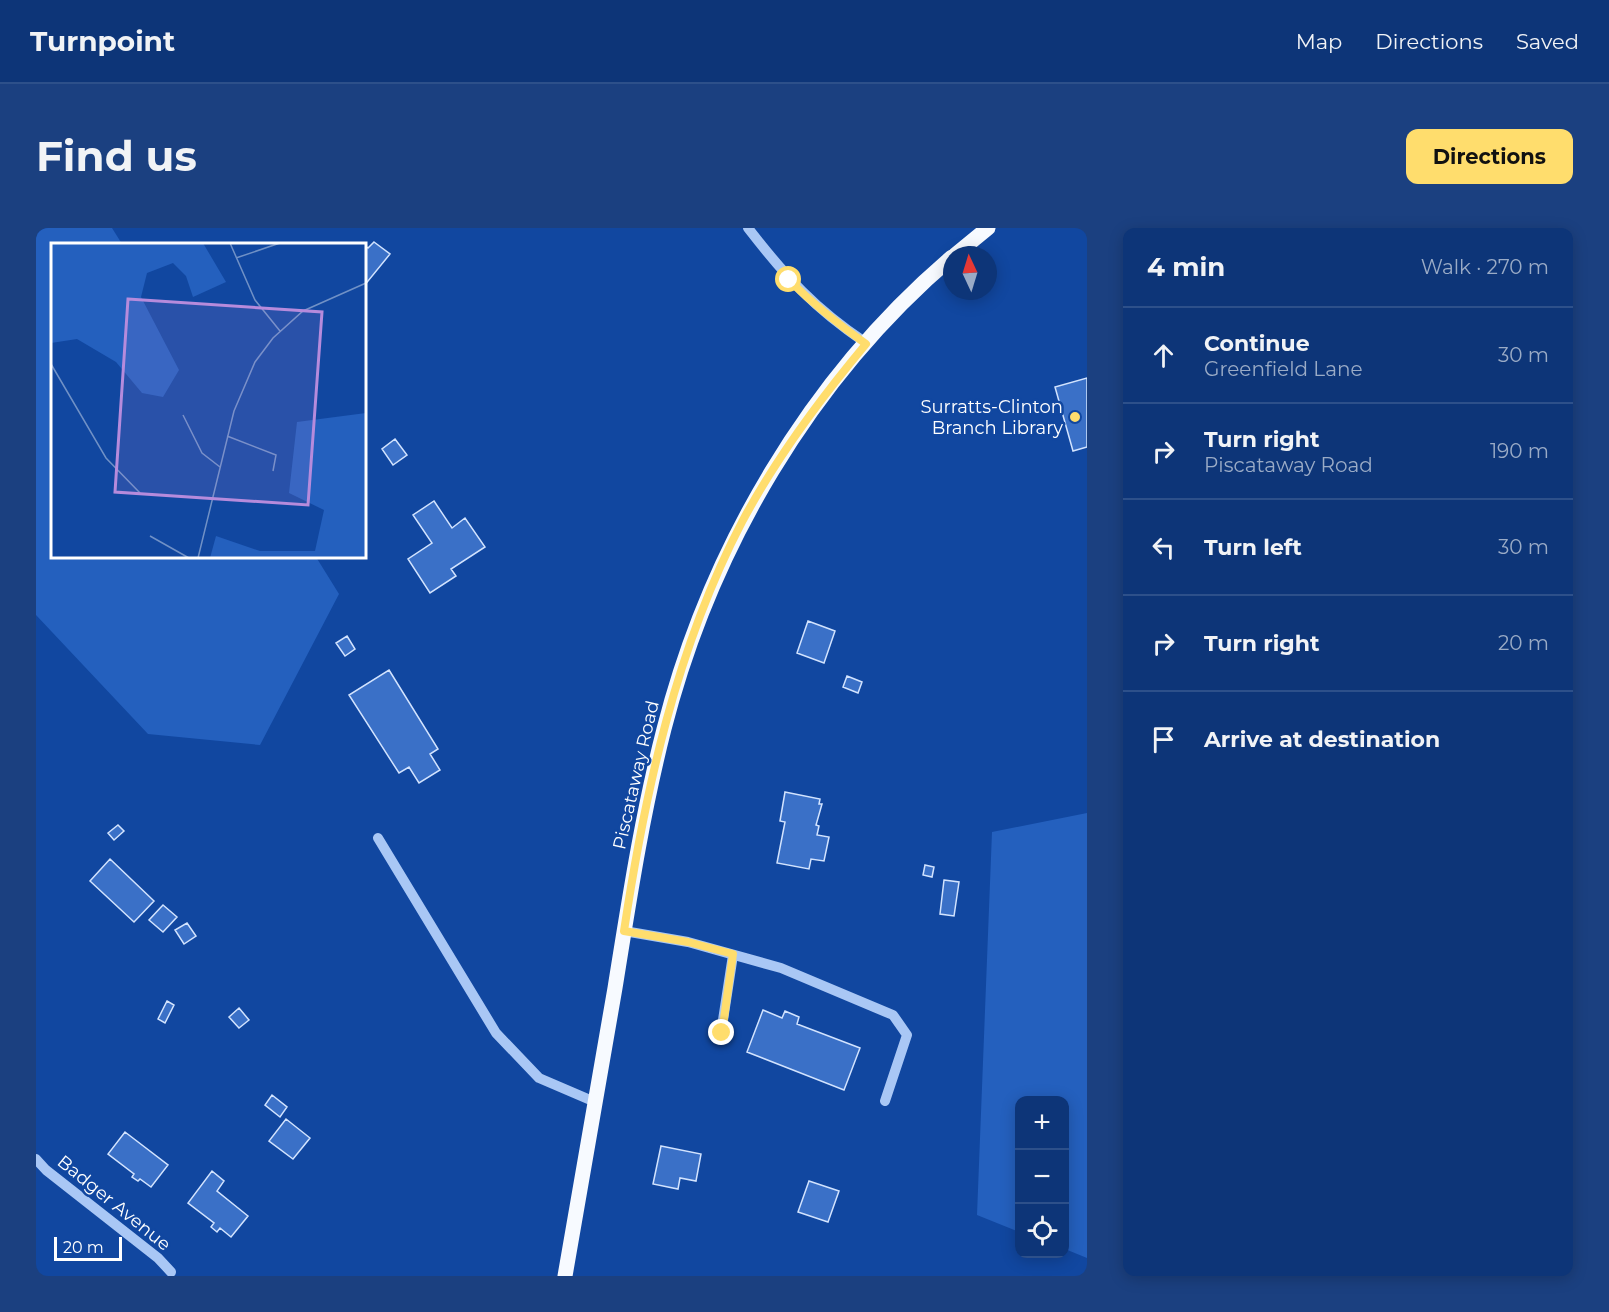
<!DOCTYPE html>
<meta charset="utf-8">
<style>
:root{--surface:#0d3578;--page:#1b4080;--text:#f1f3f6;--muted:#9aabc6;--line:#2d508a;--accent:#ffdd6d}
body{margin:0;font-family:Montserrat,sans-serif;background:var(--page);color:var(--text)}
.controls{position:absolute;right:18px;bottom:18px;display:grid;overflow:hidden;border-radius:12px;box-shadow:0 3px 15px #0003}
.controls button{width:54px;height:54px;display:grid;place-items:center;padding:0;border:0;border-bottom:2px solid var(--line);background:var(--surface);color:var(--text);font:30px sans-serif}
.compass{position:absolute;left:907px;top:18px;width:54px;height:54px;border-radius:50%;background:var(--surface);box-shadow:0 3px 15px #0003;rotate:356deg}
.scale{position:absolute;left:18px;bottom:15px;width:68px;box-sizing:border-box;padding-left:6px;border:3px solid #fff;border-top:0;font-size:16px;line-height:21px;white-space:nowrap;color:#fff;-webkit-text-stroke:4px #1147a0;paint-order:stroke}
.stop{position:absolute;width:18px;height:18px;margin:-14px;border:4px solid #ffdd6d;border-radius:50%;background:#fff}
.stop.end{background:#ffdd6d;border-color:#fff;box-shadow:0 2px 6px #0008}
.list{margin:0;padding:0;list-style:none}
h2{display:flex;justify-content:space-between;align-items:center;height:78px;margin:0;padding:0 24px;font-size:26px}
h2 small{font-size:20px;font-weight:400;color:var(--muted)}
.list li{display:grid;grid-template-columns:39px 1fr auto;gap:18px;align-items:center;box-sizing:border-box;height:96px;padding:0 24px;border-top:2px solid var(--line)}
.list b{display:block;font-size:22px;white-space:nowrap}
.list p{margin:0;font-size:20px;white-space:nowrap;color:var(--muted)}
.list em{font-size:20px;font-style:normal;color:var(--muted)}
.icon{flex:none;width:33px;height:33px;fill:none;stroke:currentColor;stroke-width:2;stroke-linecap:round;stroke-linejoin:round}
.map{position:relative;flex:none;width:1051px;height:1048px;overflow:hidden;border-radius:12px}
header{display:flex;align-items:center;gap:36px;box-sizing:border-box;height:84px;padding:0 30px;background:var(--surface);border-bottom:2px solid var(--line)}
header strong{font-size:28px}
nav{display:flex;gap:33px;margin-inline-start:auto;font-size:21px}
.intro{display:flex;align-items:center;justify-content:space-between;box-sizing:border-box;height:144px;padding:0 36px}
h1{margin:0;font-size:42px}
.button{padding:15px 27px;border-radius:12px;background:var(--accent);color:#111;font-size:21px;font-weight:700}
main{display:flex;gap:36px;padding:0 36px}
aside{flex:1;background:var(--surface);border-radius:12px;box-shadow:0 3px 15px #0003}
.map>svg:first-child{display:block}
.green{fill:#2460be}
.building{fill:#3a70c7;stroke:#d2e3fe;stroke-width:1.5}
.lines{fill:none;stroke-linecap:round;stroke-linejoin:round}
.minor{stroke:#a9c7f5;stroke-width:10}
.major{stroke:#f7faff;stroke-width:15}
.route{stroke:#ffdd6d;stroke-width:8}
.poi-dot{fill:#ffdd6d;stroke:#1147a0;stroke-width:2}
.labels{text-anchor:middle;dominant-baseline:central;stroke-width:5;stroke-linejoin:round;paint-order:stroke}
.poi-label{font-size:18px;fill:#fff;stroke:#1147a0;text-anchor:end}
.street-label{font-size:18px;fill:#fff;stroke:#1147a0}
.inset-road{fill:none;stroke:#7091c6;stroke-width:1.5}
.view{fill:#b68bdc;fill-opacity:0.15;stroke:#b68bdc;stroke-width:3}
.inset-edge{fill:none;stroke:#fff;stroke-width:3}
</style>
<header>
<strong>Turnpoint</strong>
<nav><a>Map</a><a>Directions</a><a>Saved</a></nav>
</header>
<div class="intro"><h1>Find us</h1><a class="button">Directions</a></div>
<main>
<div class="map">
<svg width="1051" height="1048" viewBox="0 0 1051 1048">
<rect width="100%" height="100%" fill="#1147a0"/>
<path class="green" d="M0 0H76L86 16H16V328L280 329 303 366 224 517 112 506 0 387Z
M1051 585V1030L1029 1021 1028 872H984L983 1004 941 987 956 604Z"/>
<path class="building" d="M338 14 354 26 328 58V17L332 20Z
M1051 150V219L1037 223 1019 159Z
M359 211 371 227 357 237 346 221Z
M398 273 416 300 429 290 449 319 415 341 420 348 394 365 372 331 396 315 377 287Z
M772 393 799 403 788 435 761 425Z
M311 408 319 421 309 428 300 415Z
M353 442 402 521 394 526 404 542 383 555 373 539 363 545 313 467Z
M811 448 826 454 822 465 807 459Z
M749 564 784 571 783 576H786L780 597 783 598 781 607 793 609 788 633 775 631 773 641 741 635 749 594 744 593Z
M82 597 88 603 78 612 72 605Z
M74 631 118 673 98 694 54 653Z
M889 637 898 639 896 649 887 647Z
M908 652 923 654 918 688 904 686Z
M127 677 141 689 127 704 113 692Z
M151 695 160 708 148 716 139 702Z
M131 773 138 777 129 795 122 791Z
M203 780 213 792 203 800 193 789Z
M727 782 746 790 749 783 763 789 761 796 824 820 808 862 711 824Z
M236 867 251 879 244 889 229 877Z
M250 891 274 910 257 931 233 913Z
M89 904 132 937 115 959 104 951 102 953 96 949 98 946 72 926Z
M625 918 665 926 660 953 644 950 642 961 617 956Z
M176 943 188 953 181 963 212 988 195 1009 184 1000 181 1004 175 999 178 995 152 975Z
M773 953 803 963 792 994 762 984Z"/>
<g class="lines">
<path class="minor" d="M712 0C750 49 778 80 830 115
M342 610 460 805 503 850 559 874
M588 703 652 714 745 740 857 787 871 807 849 873
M685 805 697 727
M0 931 10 942 122 1030 135 1044"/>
<path class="major" d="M919 27 952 0
M529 1048C546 952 563 856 579 760 593 673 606 587 628 501 674 321 774 150 916 29"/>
</g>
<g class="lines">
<path class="route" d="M686 805 697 726 652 714 588 703C609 564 640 420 706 294 740 230 784 171 830 116 802 96 777 76 753 52"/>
</g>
<circle class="poi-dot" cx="1039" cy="189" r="6"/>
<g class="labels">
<g class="poi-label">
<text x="1027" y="179">Surratts-Clinton<tspan x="1027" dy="21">Branch Library</tspan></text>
</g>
<g class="street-label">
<text transform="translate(600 547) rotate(-77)">Piscataway Road</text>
<text transform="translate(78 975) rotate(39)">Badger Avenue</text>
</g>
</g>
<g transform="translate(15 15)">
<rect width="315" height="315" fill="#1147a0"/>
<path d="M0 0H152L175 39 142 54 135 33 122 20 96 30 90 54 128 127 112 154 91 150 65 119 26 96 0 100ZM315 170V315H159L165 293 209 308H264L273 267 238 250 246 179Z" fill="#2460be"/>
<path class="inset-road" d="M179 0 204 57 229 88M185 15 229 0M0 121 55 215 89 250M132 172 151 210 169 224M176 193 225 212 222 228M99 293 138 315M147 315 183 168 204 119 222 95 252 68 315 40"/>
<path class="view" d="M77 56 271 69 257 262 64 249Z"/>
<rect width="315" height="315" class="inset-edge"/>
</g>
</svg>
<div class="controls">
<button>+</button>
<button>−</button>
<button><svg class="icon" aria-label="locate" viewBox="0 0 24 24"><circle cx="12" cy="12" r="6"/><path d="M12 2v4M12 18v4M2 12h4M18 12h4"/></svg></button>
</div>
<svg class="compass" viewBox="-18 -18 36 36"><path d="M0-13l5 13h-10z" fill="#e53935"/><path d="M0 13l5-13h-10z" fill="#9aabc6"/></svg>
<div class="scale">20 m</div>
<div class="stop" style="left:753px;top:52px"></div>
<div class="stop end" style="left:686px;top:805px"></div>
</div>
<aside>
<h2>4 min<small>Walk · 270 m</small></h2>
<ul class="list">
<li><svg class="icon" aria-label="ahead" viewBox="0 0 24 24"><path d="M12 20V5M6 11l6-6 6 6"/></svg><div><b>Continue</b><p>Greenfield Lane</p></div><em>30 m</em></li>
<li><svg class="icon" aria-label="right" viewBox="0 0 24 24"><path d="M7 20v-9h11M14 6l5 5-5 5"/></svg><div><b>Turn right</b><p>Piscataway Road</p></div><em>190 m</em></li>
<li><svg class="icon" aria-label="left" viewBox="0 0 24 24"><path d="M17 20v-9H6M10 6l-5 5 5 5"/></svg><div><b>Turn left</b></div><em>30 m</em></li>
<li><svg class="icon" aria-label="right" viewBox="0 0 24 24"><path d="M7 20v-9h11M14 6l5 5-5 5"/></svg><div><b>Turn right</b></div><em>20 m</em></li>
<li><svg class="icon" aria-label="arrive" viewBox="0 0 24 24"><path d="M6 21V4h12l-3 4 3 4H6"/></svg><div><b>Arrive at destination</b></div></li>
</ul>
</aside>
</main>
